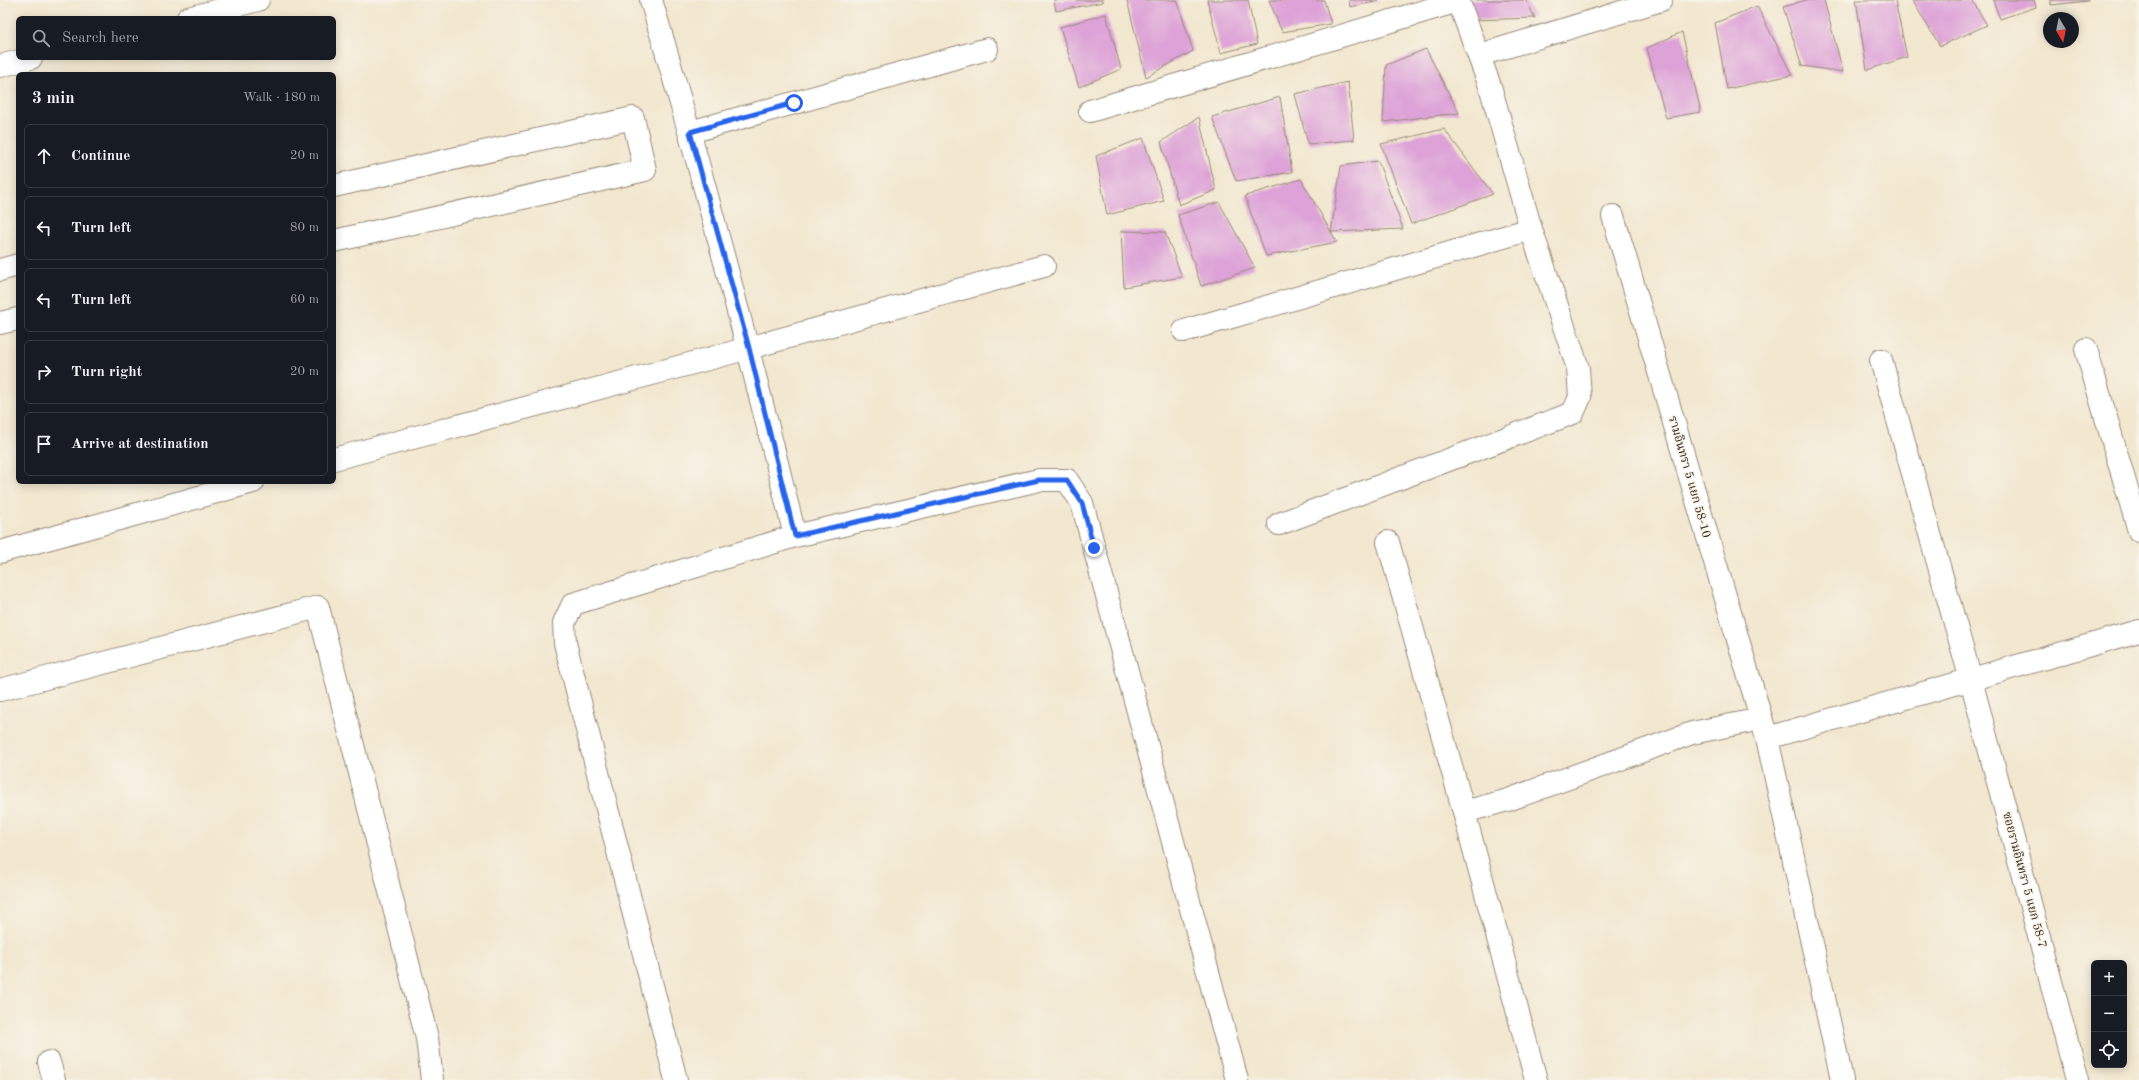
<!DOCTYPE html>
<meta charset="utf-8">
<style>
:root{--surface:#171b24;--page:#242831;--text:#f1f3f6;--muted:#9ea1a6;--line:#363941}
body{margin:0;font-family:"Old Standard TT","Noto Serif Thai",serif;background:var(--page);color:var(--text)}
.controls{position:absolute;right:12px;bottom:12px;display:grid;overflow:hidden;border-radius:6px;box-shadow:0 2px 10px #0003}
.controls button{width:36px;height:36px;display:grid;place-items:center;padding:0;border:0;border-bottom:1px solid var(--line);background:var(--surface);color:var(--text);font:20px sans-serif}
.compass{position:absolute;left:2043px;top:12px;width:36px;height:36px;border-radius:50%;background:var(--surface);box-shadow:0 2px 10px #0003;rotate:170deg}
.stop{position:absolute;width:12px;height:12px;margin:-9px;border:3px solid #2563eb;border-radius:50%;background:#fff}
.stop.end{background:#2563eb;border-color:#fff;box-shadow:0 1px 4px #0008}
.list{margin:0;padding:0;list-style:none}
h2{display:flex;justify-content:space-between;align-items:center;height:52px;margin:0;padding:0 16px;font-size:17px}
h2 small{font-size:13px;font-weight:400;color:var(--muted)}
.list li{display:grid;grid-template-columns:26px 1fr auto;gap:12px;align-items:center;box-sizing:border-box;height:64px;margin:0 8px 8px;padding:0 8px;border:1px solid var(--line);border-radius:6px}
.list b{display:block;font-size:15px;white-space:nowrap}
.list em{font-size:13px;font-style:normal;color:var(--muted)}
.icon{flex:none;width:22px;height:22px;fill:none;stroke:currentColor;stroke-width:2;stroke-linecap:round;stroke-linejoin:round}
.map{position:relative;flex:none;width:2139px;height:1080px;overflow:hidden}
.search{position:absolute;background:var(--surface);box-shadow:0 2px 10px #0003;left:16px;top:16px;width:320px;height:44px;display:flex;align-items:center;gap:10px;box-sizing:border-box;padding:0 14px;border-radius:6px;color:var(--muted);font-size:15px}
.panel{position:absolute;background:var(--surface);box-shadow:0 2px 10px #0003;left:16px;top:72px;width:320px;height:412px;border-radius:6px}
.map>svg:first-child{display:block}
.building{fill:#dda2d7}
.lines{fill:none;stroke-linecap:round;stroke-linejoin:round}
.minor-casing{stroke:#968876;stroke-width:24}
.minor{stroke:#fff;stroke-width:22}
.route{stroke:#2563eb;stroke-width:5}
.labels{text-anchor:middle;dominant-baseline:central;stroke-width:3;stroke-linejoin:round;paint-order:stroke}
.street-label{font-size:12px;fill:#3b2a1e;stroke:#f7f3e8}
</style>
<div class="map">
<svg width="2139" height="1080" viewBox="0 0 2139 1080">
<rect width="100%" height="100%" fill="#f7f3e8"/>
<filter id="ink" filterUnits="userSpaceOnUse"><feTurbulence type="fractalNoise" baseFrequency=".025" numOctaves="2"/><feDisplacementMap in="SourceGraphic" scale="8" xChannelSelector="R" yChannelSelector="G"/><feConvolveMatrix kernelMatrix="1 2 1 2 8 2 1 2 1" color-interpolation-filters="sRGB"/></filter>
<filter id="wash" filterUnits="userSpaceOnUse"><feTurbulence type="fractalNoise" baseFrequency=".012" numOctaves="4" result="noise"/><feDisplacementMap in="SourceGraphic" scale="16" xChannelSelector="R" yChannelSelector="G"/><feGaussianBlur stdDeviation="0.9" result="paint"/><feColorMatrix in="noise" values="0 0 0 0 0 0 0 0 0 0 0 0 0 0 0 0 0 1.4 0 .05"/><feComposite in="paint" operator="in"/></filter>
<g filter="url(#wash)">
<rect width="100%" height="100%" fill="#f2e7cf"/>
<g id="blocks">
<path class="building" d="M1054 0H1103V2L1056 11Z
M1127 0H1177L1193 51 1146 77Z
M1207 0H1248L1257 44 1221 53Z
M1269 0H1324L1331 24 1282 32Z
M1349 0H1379V1L1350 7Z
M1469 0H1526L1535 18 1473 20Z
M1806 0H1824L1843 72 1802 66 1783 7Z
M1856 0H1895L1907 57 1867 70Z
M1912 0H1972L1987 25 1940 46Z
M1993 0H2034L2036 7 2000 19Z
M2051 0H2088V1L2051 5Z
M1757 6 1792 75 1727 89 1715 23Z
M1106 14 1121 69 1079 87 1060 27Z
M1682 32 1701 112 1666 118 1647 48Z
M1426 49 1459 113 1383 122 1386 65Z
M1348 82 1354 140 1308 144 1295 94Z
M1280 97 1292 172 1236 181 1212 117Z
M1199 117 1216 190 1179 205 1161 142Z
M1444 129 1493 194 1411 224 1381 144Z
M1143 138 1164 201 1107 215 1096 156Z
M1378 161 1403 229 1331 232 1337 242 1266 256 1245 196 1301 179 1331 232 1341 166Z
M1219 202 1255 268 1201 286 1178 215Z
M1121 231 1165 232 1182 277 1124 287Z"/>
</g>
</g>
<g filter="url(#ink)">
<use href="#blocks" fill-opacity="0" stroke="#968876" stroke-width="1"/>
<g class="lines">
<g class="minor-casing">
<path id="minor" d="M651 0C704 178 751 356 795 536
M188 18 258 0
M1480 55 1661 0
M0 66 31 58
M1090 111 1458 1
M690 132 987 49
M334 186 633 118 645 170 334 241
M1613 216 1767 738 1842 1080
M0 270 18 265
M0 323 18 319
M1184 331 1531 229
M2086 349 2139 531
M1881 360 1971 680 2077 1080
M334 459 749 348 1044 266
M1279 524 1573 413 1580 397 1578 368 1531 229 1490 86 1458 0
M1388 542 1464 812 1536 1080
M0 552 253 482
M0 690 318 607 427 1038 432 1080
M1767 738 2139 631
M1464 812 1508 800 1692 733 1761 719
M49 1062 54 1080
M676 1080 565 643 564 623 573 604 795 536 1039 480H1067L1082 503 1237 1080"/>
</g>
<use href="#minor" class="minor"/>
</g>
</g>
<g class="lines" filter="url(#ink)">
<path class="route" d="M794 103 690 132 749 348 795 536 1039 480H1067L1082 503 1094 548"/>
</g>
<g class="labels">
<g class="street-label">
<text transform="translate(1689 477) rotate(74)">รามอินทรา 5 แยก 58-10</text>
<text transform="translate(2024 880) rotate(75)">ซอยรามอินทรา 5 แยก 58-7</text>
</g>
</g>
</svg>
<div class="controls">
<button>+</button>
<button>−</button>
<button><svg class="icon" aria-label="locate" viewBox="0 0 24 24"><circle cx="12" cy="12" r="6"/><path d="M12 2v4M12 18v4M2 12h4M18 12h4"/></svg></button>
</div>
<svg class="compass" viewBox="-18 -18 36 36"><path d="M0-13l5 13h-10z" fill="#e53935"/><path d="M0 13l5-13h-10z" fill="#9ea1a6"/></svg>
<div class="stop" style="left:794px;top:103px"></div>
<div class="stop end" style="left:1094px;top:548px"></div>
<div class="search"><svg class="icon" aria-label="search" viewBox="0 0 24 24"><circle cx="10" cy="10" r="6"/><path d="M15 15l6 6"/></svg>Search here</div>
<section class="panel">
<h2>3 min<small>Walk · 180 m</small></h2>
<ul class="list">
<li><svg class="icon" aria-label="ahead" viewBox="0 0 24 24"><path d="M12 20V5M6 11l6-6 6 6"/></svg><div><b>Continue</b></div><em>20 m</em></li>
<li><svg class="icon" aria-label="left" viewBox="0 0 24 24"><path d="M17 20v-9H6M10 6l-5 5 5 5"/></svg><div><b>Turn left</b></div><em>80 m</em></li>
<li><svg class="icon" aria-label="left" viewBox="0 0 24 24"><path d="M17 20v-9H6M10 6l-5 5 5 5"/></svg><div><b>Turn left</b></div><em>60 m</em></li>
<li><svg class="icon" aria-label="right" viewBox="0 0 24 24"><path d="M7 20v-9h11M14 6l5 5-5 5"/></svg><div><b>Turn right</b></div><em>20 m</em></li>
<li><svg class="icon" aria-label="arrive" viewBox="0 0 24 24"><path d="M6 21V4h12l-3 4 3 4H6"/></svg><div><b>Arrive at destination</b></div></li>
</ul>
</section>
</div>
